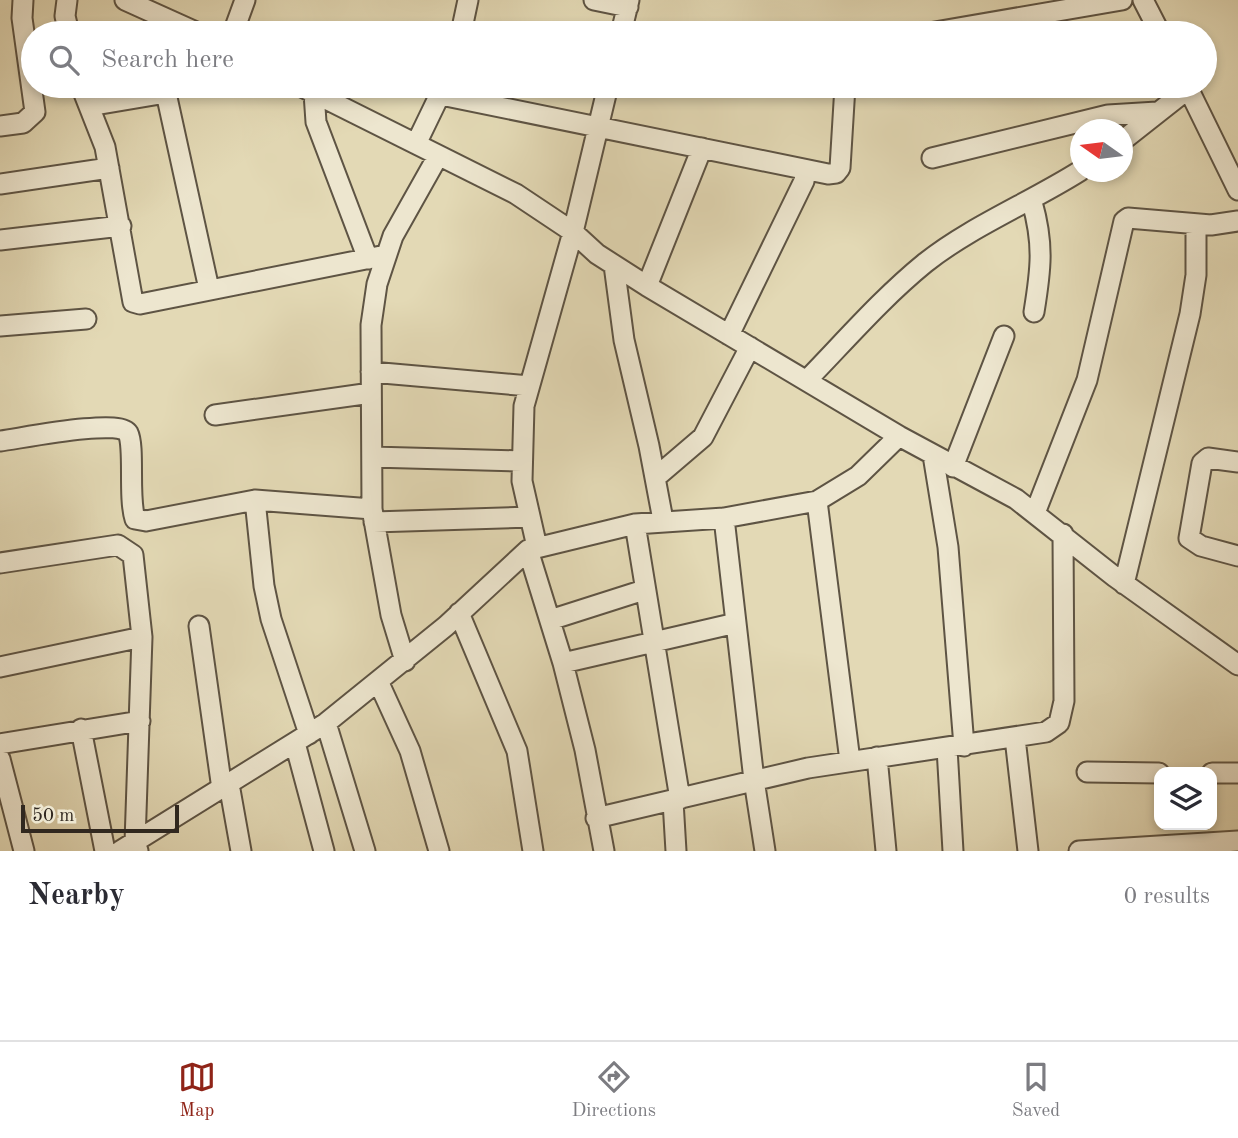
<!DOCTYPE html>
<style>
:root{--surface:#fff;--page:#f7f7f7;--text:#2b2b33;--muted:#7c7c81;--line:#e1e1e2;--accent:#8f2418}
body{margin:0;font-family:"Old Standard TT",serif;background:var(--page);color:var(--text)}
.controls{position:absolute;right:21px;bottom:21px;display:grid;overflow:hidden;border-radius:14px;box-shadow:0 4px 10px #0003}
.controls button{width:63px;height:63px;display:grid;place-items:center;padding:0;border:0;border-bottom:2px solid var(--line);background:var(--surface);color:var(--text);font:35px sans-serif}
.compass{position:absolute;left:1070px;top:119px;width:63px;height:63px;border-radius:50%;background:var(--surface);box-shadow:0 4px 10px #0003;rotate:284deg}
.scale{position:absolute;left:21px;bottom:18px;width:158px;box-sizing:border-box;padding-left:7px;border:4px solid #31281f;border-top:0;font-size:19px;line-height:24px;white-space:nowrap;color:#31281f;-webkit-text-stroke:5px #ede6cf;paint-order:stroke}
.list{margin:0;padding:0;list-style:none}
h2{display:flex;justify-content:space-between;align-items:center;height:91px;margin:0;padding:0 28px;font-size:30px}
h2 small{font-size:23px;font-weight:400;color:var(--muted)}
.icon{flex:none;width:38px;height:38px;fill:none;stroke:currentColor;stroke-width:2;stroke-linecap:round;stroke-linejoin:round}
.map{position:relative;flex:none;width:1238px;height:851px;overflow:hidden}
.search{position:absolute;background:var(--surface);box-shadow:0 4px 10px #0003;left:21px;right:21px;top:21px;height:77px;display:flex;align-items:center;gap:18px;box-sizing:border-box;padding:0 24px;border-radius:38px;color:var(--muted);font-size:26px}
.sheet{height:189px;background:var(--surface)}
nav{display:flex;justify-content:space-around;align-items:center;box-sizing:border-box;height:98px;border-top:2px solid var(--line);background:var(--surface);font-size:19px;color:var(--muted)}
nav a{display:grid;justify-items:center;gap:4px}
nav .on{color:var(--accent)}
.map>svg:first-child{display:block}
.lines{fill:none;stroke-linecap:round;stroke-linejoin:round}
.minor-casing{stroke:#5e5444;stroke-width:23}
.minor{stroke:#ede6cf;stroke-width:19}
</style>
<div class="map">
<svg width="1238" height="851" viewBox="0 0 1238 851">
<rect width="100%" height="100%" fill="#e3d9b5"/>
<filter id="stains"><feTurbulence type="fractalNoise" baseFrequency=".00286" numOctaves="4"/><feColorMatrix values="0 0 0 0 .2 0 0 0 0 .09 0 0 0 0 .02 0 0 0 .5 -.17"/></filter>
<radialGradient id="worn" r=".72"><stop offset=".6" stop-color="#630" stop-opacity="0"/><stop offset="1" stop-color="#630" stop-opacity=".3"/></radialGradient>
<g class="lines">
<g class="minor-casing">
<path id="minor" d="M67 0 65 16 69 33
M125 0 198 33
M594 0 628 7
M1143 0 1160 33
M233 33 245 0
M461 33 468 0
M621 33 629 0
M929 33 1122 0
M81 86 105 147 133 302 140 304 386 255
M300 86 516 194 573 232 597 254 647 286 899 436 1016 499 1115 577 1238 665
M1187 86 1238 190
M314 93 316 122 368 259
M441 95 828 174 836 173 840 168 845 86
M89 106 166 93 209 289
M0 126 23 123 35 112 22 18 23 0
M1122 141 1188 89
M416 144 444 86
M932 158 1108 115 1157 112
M0 184 109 168
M1032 202C1044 244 1041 269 1034 312
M0 240 121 226
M614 265 624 340 649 446 663 520
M647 286 702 148
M0 326 86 319
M729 335 804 181 806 170
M371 372 529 386
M807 380C845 341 882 298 925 263 970 227 1031 202 1080 171
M215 415 371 393
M0 441C18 439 120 418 128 433 135 447 128 497 135 519L146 521 255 500 372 509
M933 455 948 547 964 746
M372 457 522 461
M1238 462 1208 458 1202 463 1189 538 1201 546 1238 556
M953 467 1004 336
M655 478 703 437 750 347
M255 500 264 586 271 619 309 734
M817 501 850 761
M1035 513 1087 380 1124 221 1128 218 1211 225 1238 221
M724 518 754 780 765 851
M374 522 530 517
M635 524 680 799
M537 547 522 481 524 406 573 232 608 86
M528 550 563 663 585 750 604 851
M0 563 118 545 133 555 142 637 135 842 138 851
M1124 584 1190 314 1196 275V224
M459 613 517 751 533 851
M550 620 644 590
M199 626 222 789
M405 661 391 615 372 509 371 325 377 284 393 236 438 156
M563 663 736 623
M0 667 142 637
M378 681 410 751 439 851
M326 723 365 851
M81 729 105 851
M1015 738 1028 851
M295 743 324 851
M0 744 140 721
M947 748 953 851
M877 757 886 851
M0 759 24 851
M1087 772 1159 773
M1212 773H1238
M229 784 241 851
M673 801 676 851
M596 818 808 768 1046 732 1059 723 1064 701 1063 534
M120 851 326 723 446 626 528 550 635 524 724 518 817 501 858 476 899 436
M1079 851 1238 841"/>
</g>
<use href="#minor" class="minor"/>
</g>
<rect width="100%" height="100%" filter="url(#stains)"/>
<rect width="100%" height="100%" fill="url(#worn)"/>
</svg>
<div class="controls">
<button><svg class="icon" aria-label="layers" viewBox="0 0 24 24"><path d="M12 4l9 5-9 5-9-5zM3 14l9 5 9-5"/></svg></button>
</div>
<svg class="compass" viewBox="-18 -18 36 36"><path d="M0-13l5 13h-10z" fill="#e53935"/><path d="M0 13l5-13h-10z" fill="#7c7c81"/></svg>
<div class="scale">50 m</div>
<div class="search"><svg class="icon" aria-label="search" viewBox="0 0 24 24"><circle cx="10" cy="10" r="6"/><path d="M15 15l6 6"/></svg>Search here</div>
</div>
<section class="sheet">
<h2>Nearby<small>0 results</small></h2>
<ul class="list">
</ul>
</section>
<nav>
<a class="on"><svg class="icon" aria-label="map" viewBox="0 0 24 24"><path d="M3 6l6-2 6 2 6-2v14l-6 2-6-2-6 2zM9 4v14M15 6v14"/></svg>Map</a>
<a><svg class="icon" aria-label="directions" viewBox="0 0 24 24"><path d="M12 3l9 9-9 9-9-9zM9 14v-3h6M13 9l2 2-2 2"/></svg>Directions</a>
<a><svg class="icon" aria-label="saved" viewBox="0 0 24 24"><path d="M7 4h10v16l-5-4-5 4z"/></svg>Saved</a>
</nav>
